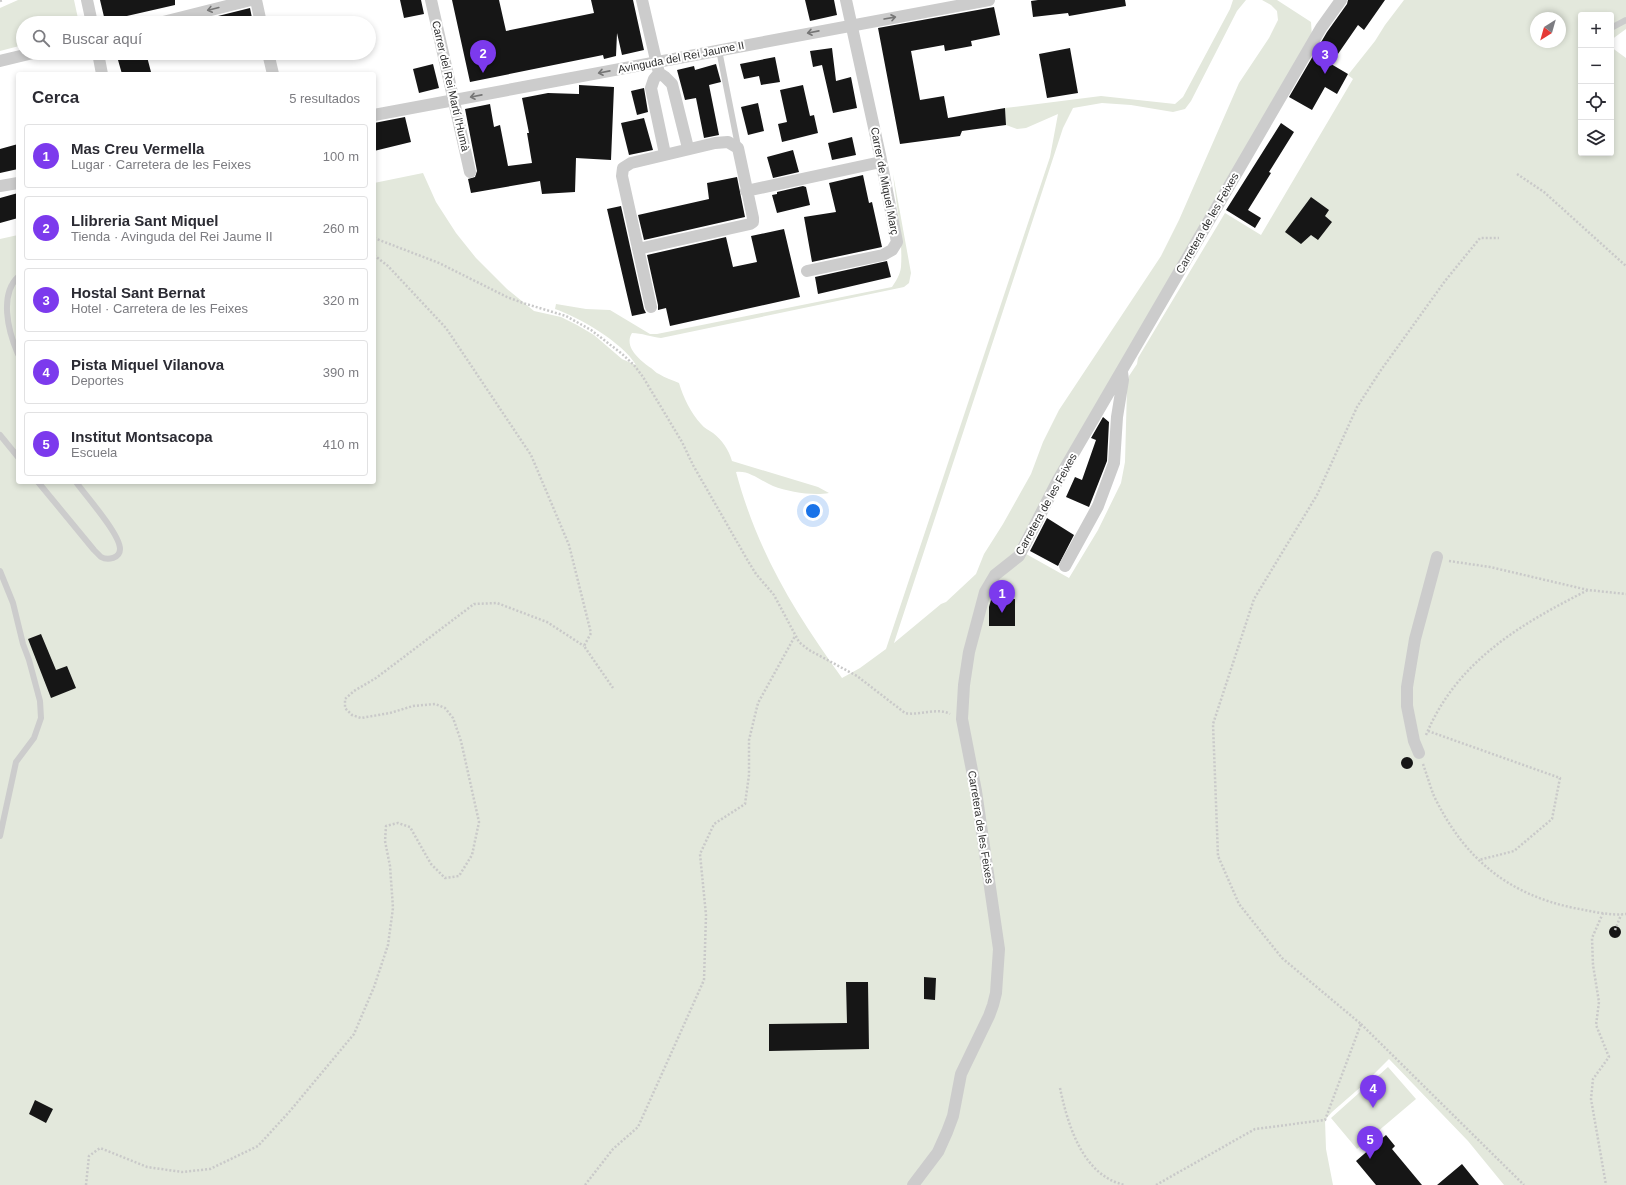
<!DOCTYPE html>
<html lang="es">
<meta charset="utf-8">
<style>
:root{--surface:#fff;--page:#f7f7f7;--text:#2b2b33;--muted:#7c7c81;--line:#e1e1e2;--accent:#7c3aed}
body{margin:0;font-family:Helvetica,sans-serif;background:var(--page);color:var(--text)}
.controls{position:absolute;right:12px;top:12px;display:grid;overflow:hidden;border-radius:4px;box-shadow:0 2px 6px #0003}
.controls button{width:36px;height:36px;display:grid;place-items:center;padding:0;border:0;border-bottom:1px solid var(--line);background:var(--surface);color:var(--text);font:20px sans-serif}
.compass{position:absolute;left:1530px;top:12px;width:36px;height:36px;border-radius:50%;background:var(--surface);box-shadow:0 2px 6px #0003;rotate:217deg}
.you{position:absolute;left:813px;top:511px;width:14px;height:14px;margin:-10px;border:3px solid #fff;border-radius:50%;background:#1a73e8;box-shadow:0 0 0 6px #1a73e833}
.badge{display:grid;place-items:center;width:26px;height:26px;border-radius:50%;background:var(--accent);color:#fff;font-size:13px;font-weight:700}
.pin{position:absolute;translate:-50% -33px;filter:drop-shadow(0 1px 2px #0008)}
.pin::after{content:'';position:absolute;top:21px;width:14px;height:12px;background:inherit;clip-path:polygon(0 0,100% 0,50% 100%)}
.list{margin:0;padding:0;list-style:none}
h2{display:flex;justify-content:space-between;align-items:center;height:52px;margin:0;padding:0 16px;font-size:17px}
h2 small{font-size:13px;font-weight:400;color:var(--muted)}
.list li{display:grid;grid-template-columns:26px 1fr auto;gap:12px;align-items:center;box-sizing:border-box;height:64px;margin:0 8px 8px;padding:0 8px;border:1px solid var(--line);border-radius:4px}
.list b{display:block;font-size:15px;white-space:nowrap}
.list p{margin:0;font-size:13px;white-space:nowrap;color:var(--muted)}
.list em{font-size:13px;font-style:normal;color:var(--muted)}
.icon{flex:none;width:22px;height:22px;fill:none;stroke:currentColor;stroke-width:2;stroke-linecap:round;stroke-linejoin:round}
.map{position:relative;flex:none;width:1626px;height:1185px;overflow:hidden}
.search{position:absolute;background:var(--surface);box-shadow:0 2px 6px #0003;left:16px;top:16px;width:360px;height:44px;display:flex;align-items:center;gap:10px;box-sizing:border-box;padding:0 14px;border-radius:22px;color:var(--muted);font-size:15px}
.panel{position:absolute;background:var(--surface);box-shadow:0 2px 6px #0003;left:16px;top:72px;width:360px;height:412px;border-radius:4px}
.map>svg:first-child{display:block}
.green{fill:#e3e8dc;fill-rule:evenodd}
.building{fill:#161616}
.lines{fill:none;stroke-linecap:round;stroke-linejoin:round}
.path{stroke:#c9c9c9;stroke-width:2.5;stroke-dasharray:2 2;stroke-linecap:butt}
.service{stroke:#ccc;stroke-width:6}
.minor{stroke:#ccc;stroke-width:12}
.oneway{stroke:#767676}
.labels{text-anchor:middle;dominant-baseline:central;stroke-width:4;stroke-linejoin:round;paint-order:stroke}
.street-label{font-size:11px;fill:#2f2f2f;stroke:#fff}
</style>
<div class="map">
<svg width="1626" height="1185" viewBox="0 0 1626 1185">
<rect width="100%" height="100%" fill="#fff"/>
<path class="green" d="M18 0H74L79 23H23V45L0 51V8Z
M1233 0H1246L1237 11 1191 101 1185 109 1173 112 1131 105 1102 103 1073 108 1063 128 894 643 941 604 946 602 976 574 984 554 1003 524 1031 474 1043 442 1059 410 1161 256 1179 220 1239 83 1269 38 1278 20 1277 11 1271 5 1262 0H1277L1311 22 1312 37 1019 550 1069 578 1098 530 1121 483 1125 462 1127 388 1129 376 1137 364 1138 358 1225 213 1261 235 1353 79 1348 75 1375 41 1385 25 1404 0H1626V29L1611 40V15H1581V153H1611V47L1626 58V1185H1504L1468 1141 1389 1059 1363 1085 1332 1112 1325 1120 1326 1149 1333 1185H0V239L18 235V482H374V183L423 173 436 202 456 233 476 258 507 289 534 311 561 317 577 325 594 335 622 359 636 365C622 342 580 318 555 309L556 304 586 309 610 310 650 334H657L892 287C896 281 900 275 901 267 903 237 896 204 893 174L911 273 909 283 904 287 661 338C651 337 642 333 632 333 623 347 641 361 651 368 654 370 656 373 659 374 665 378 673 380 679 383 683 397 691 413 701 424 704 428 709 430 713 433 722 440 729 450 732 461L818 487 829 493C813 496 789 492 773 486 761 481 749 470 736 472 758 553 794 611 842 678L860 668 886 649 1050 157 1058 114 1026 128 1017 129 1006 125 1005 108 1101 96 1175 104 1183 97 1230 9ZM1536 18H1560V42H1536Z
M1388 1067 1416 1099 1357 1149 1331 1118Z"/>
<path class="building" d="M100 0H175V5L105 21Z
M400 0H421L424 14 404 18Z
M452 0H499L506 31 594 13 591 0H633L644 50 622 55 617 33 616 56 604 59 603 55 470 82Z
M805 0H834L837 15 810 21Z
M1038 0H1125L1126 6 1069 16 1068 13 1033 17 1031 1Z
M1348 0H1385L1364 30 1358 25 1331 64 1348 74 1337 94 1325 87 1312 110 1289 97 1327 32 1347 4Z
M994 7 1000 35 971 41 972 46 945 51 944 45 911 51 920 100 944 96 948 118 1005 108 1006 125 962 131 960 136 900 144 878 28Z
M250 8 253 23H206V19Z
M832 48 836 81 851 77 857 108 833 113 822 65 813 67 810 51Z
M1070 48 1078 93 1047 98 1039 54Z
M116 53H146L151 72 143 74H122Z
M775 57 780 82 761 85 759 76 744 79 740 64Z
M433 64 439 88 419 93 413 69Z
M716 64 721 82 709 85 719 135 704 138 696 98 685 100 677 70 694 66 695 70Z
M579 85 614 87 611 160 576 158 575 192 542 194 540 181 471 193 468 179 475 177 477 171 465 109 490 104 494 127 500 125 508 166 532 163 527 133H529L522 98 548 93 579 94Z
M803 85 810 116 814 115 818 133 782 142 778 124 787 122 780 90Z
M644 88 648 112 637 115 631 91Z
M758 103 764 131 748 135 741 107Z
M405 117 411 142 374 151V123Z
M644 118 653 150 629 155 621 123Z
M1281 123 1294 132 1269 172 1271 173 1248 210 1261 218 1255 228 1226 210Z
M852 137 856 155 832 160 828 143Z
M18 144V169L0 173V149Z
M793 150 799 172 773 178 767 157Z
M863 175 869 203 872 202 882 247 812 262 804 217 836 212 829 183Z
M737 177 745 217 644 240 638 215 709 199 707 183Z
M803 186 806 187 810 205 777 213 772 195 777 194V192Z
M18 193V218L0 223V198Z
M1311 197 1329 210 1325 216 1332 222 1318 240 1311 235 1301 244 1285 232Z
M621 206 644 309 646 313 632 316 607 209Z
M784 229 800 297 670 326 666 308 658 310V305L647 255 726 237 733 267 757 262 751 236Z
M887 261 891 277 818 294 815 277Z
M1103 417 1109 422 1107 461 1089 507 1066 497 1075 477 1082 480 1096 440 1091 438Z
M1047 518 1074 535 1058 566 1030 551Z
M1015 599V626H989V607L991 600Z
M41 634 56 670 67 666 76 688 51 698 28 639Z
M1401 763a6 6 0 1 1 12 0a6 6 0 1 1-12 0Z
M1609 932a6 6 0 1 1 12 0a6 6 0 1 1-12 0Z
M924 977 936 978 935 1000 924 999Z
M846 982H868L869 1049 769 1051V1024L847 1023Z
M35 1100 53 1109 46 1123 29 1114Z
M1386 1135 1395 1146 1392 1149 1422 1185H1376L1356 1161Z
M1462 1164 1479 1185H1437Z"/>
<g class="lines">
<path class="path" d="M0 1 3 0
M1517 174 1544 192 1626 266
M374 238 439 263 507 297 523 303 566 316 591 330 621 353 634 365 643 377 682 442 693 465 748 561 756 574 774 595 799 642 809 650 857 676 905 713C920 716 937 707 950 714
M374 255 388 266 446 328 531 455 569 545 591 633 584 646 613 688
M1449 561 1490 567 1588 590 1626 594
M1428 731 1560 778 1552 819 1514 851 1479 860
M1426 735C1457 661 1519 625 1588 590
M1423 764C1427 775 1430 786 1434 796 1464 858 1507 894 1574 908 1591 911 1609 916 1626 914
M1603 913 1592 938 1593 965 1599 1002 1596 1025 1609 1057 1593 1079 1591 1099 1606 1185
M1615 930 1621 915
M1361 1024 1524 1185
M1060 1088C1068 1126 1083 1176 1125 1185
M86 1185 89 1156 100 1148 147 1167 182 1172 210 1169 258 1146 290 1111 354 1034 374 987 388 945 393 908 390 866 385 841 386 826 398 823 410 827 431 864 445 878 459 876 472 855 479 822 461 741 453 718 445 708 435 704 413 706 390 713 361 718 352 715 345 708V699L354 691 376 678 474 604 497 603 547 622 584 646
M585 1185 613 1149 638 1127 704 980 706 915 700 854 714 824 745 804 749 775V740L758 703 795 636
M1156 1185 1255 1129 1325 1120 1361 1024 1282 958 1239 904 1218 856 1213 724 1254 599 1317 495 1357 407 1381 370 1445 281 1480 238H1499"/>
<path class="service" d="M1611 28 1626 20
M719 50 738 146
M18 277C0 294 7 329 18 354
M0 435 18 457
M38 482 94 550C96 552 99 555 101 557 108 561 120 558 120 549 120 534 86 496 76 482
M0 571 13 603 23 644 29 660 40 701 41 718 34 738 16 762 0 836"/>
<path class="minor" d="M87 0 92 23
M256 0 261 23
M431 0 470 172
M642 0 659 73 654 79 651 88 665 154
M159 23 251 0
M98 53 102 74
M268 53 273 74
M0 61 33 53
M659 73 665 77 672 84 688 148
M374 115 989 0
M0 186 18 183
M746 191 881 162
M638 249 750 224 753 222V218L738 148 728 142 715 143 631 163 623 168 622 176 651 307
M807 271 883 255 892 250 897 242 880 155 846 0
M1065 566 1098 506 1114 463 1117 417 1123 380 1122 372
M1419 753 1414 741 1407 706V687L1415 639 1437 557
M913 1185 938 1152 947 1132 953 1116 961 1074 989 1016 993 1005 996 993 999 949 976 791 962 719 964 685 969 652 985 592 995 575 1019 556 1058 480 1321 28 1341 0"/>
</g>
<defs><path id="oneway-shaft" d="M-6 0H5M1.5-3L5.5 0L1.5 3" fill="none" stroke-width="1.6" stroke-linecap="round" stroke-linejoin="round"/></defs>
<g class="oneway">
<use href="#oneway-shaft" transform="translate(213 9) rotate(166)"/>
<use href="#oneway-shaft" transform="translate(890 18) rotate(-10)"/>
<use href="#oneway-shaft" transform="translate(813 32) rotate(169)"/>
<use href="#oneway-shaft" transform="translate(604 72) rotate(169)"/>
<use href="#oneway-shaft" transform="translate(476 96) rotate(169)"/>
</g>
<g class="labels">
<g class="street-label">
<text transform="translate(681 57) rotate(-11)">Avinguda del Rei Jaume II</text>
<text transform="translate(451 86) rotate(77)">Carrer del Rei Martí l'Humà</text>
<text transform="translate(885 181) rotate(79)">Carrer de Miquel Març</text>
<text transform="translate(1207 223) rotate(-60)">Carretera de les Feixes</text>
<text transform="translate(1046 504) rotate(-61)">Carretera de les Feixes</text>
<text transform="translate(981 827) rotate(81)">Carretera de les Feixes</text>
</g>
</g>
</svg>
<div class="controls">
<button>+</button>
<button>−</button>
<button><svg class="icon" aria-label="locate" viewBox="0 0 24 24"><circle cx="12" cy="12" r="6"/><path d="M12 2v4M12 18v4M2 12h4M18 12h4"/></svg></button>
<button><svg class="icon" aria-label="layers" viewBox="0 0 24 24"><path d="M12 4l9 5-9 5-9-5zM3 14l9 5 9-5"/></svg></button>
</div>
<svg class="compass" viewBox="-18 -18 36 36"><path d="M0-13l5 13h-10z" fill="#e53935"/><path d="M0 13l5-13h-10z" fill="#7c7c81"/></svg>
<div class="you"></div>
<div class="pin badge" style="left:1002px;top:613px">1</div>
<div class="pin badge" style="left:483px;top:73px">2</div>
<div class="pin badge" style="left:1325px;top:74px">3</div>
<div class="pin badge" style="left:1373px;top:1108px">4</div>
<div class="pin badge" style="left:1370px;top:1159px">5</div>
<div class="search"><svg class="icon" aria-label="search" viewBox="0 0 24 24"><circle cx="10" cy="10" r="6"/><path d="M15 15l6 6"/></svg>Buscar aquí</div>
<section class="panel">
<h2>Cerca<small>5 resultados</small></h2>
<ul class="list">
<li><span class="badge">1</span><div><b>Mas Creu Vermella</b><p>Lugar · Carretera de les Feixes</p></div><em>100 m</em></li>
<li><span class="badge">2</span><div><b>Llibreria Sant Miquel</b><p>Tienda · Avinguda del Rei Jaume II</p></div><em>260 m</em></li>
<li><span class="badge">3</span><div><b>Hostal Sant Bernat</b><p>Hotel · Carretera de les Feixes</p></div><em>320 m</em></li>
<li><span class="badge">4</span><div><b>Pista Miquel Vilanova</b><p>Deportes</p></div><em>390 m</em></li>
<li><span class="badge">5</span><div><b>Institut Montsacopa</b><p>Escuela</p></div><em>410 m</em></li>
</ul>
</section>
</div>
